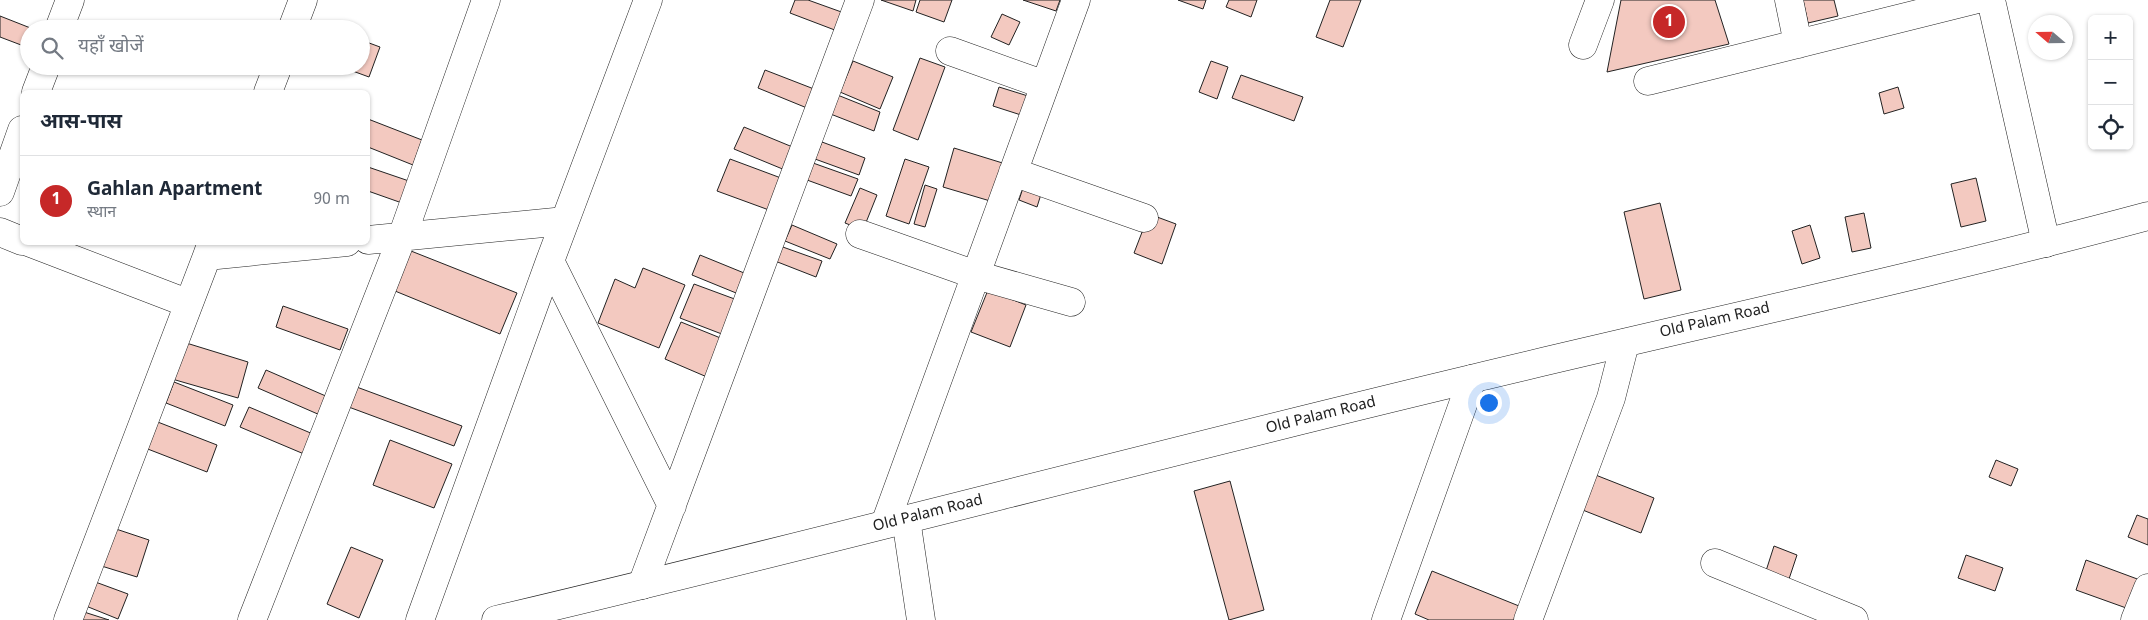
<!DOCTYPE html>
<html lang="hi">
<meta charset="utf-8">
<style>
:root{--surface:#fff;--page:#f2f2f3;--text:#1f2937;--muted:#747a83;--line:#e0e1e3;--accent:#c62828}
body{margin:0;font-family:Georgia,"Noto Sans Devanagari",serif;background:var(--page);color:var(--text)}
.controls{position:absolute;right:15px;top:15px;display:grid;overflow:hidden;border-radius:8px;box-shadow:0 1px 4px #0004}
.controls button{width:45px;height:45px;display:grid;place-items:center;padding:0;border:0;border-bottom:1px solid var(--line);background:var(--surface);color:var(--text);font:25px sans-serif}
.compass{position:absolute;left:2028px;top:15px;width:45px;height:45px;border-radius:50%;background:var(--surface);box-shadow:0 1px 4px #0004;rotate:290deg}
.you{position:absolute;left:1488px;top:402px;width:18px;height:18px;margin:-12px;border:4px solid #fff;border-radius:50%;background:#1a73e8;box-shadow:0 0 0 8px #1a73e833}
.badge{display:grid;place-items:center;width:32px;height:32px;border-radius:50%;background:var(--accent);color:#fff;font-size:16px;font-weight:700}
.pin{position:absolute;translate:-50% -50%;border:2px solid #fff;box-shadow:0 1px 5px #0006}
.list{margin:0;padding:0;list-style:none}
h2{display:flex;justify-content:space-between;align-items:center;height:65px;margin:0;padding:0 20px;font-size:21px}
h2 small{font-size:16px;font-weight:400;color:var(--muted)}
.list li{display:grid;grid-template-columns:32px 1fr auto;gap:15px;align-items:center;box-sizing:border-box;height:90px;padding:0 20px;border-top:1px solid var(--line)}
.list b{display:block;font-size:19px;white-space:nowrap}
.list p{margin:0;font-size:16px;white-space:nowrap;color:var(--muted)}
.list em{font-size:16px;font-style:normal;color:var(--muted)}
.icon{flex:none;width:28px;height:28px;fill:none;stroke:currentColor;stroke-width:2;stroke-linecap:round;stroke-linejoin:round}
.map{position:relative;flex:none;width:2148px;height:620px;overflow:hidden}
.search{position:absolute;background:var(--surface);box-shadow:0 1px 4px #0004;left:20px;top:20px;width:350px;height:55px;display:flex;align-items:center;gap:12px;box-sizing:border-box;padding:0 18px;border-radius:28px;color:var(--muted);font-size:19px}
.panel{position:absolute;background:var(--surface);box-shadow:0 1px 4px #0004;left:20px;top:90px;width:350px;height:155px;border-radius:8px}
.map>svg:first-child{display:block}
.building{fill:#f3c9c0;stroke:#222}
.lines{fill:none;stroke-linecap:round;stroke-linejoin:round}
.street-casing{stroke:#222;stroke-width:29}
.secondary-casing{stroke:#222;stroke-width:29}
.street{stroke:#fff;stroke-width:28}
.secondary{stroke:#fff;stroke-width:28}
.labels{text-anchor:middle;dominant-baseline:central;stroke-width:4;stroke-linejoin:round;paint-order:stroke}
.street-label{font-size:15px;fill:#222;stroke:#fff}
</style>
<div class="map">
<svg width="2148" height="620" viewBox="0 0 2148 620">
<rect width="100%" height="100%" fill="#fff"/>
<path class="building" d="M795 0H808L847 14 840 32 790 13Z
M881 0H916L913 11Z
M920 0H952L944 22 916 12Z
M1023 0H1060L1056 11Z
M1178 0H1206L1203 9Z
M1229 0H1257L1251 17 1226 7Z
M1330 0H1361L1343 47 1316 37Z
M1621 0H1715L1729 44 1607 72Z
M1803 0H1834L1838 16 1808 23Z
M1002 14 1020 22 1009 45 991 37Z
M0 16 33 29H29V48L0 37Z
M300 19 328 29H296Z
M361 40 380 47 369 77 339 66H361Z
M920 58 945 67 918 140 893 130Z
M853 61 893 77 880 109 840 92Z
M1211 61 1228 67 1217 99 1199 92Z
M765 70 814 89 807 108 758 88Z
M1241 75 1303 97 1294 121 1232 98Z
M999 87 1028 96 1021 115 993 106Z
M1898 87 1904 108 1884 114 1879 93Z
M835 94 880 112 874 131 828 113Z
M368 119 422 140 413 165 368 147Z
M744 127 795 148 785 170 734 149Z
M822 142 865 158 859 175 815 159Z
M954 148 1009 165 997 203 943 187Z
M730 159 781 178 769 210 717 191Z
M905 159 929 167 909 224 886 216Z
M813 163 858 179 851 196 807 180Z
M368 167 409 181 402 203 368 191Z
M1976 178 1986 221 1961 227 1951 184Z
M925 185 937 189 925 227 914 224Z
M1024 185 1042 191 1037 207 1019 200Z
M860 188 877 195 863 230 845 223Z
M1660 203 1681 290 1644 299 1624 212Z
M1864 213 1871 248 1852 252 1845 217Z
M1149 214 1176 224 1162 264 1134 253Z
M792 225 837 244 830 259 785 241Z
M1810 225 1820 258 1802 264 1792 231Z
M780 246 822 261 816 277 775 261Z
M411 251 517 293 500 334 395 291Z
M700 255 749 275 741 295 692 275Z
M643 268 685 285 659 348 598 323 615 279 635 288Z
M694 284 740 301 727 336 680 318Z
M988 290 1026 305 1010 347 971 332Z
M283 306 348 329 340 350 276 327Z
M681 322 723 339 707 377 665 359Z
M183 342 248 362 238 398 172 379Z
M266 370 328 397 320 415 258 388Z
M174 382 233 405 225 426 166 403Z
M354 386 462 426 454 446 346 406Z
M249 407 313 434 304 454 240 427Z
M150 419 217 445 207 472 140 446Z
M390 440 452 464 434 508 373 485Z
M1996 460 2018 469 2011 486 1989 477Z
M1588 472 1654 498 1641 533 1575 507Z
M1230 481 1264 610 1229 620 1194 491Z
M2137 515 2148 519V545L2128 537Z
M107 526 149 540 137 577 95 564Z
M1774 546 1797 555 1788 582 1765 574Z
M351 547 383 560 359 618 327 604Z
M1966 555 2003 568 1995 591 1958 578Z
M2086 560 2140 580 2129 609 2076 590Z
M1432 571 1524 608 1519 620H1429L1415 614Z
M90 580 128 594 118 619 81 604Z
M84 612 109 620H81Z"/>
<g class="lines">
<g class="street-casing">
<path id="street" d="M1789 0 1798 44
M1991 0 2046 243
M59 29 70 0
M292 29 303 0
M1583 45 1600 0
M950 51 1045 85
M1648 81 1974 0
M36 92 46 66
M268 92 278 66
M1013 172 1144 218
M0 192 22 130
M0 232 22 241
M860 234 976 275 1071 302
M368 240 565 221
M28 242 187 303
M212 242 207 256 347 242
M550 261 672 506
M906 519 921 620
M885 524 1076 0
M1715 563 1854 620
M642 585 860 0
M68 620 207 256
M252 620 402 237 486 0
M420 620 550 261 648 0
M1386 620 1472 379
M1528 620 1611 398 1625 343
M2135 620 2148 588"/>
</g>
<g class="secondary-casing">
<path id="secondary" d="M496 620C823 543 1148 456 1475 378 1699 324 1925 276 2148 216"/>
</g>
<use href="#street" class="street"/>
<use href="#secondary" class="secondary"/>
</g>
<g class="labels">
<g class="street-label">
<text transform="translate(1715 321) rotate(-13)">Old Palam Road</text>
<text transform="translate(1321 416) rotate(-14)">Old Palam Road</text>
<text transform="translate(928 514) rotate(-14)">Old Palam Road</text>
</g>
</g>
</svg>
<div class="controls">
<button>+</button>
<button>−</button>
<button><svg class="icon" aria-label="locate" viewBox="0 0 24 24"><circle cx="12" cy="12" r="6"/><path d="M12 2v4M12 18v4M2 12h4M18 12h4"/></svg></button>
</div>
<svg class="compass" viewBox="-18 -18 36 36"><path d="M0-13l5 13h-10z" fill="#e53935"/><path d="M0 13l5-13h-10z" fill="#747a83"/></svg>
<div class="you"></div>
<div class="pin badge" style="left:1669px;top:22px">1</div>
<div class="search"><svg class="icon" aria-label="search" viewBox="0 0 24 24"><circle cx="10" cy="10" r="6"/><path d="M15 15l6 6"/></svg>यहाँ खोजें</div>
<section class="panel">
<h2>आस-पास<small></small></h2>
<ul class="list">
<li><span class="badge">1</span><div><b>Gahlan Apartment</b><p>स्थान</p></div><em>90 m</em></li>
</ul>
</section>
</div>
